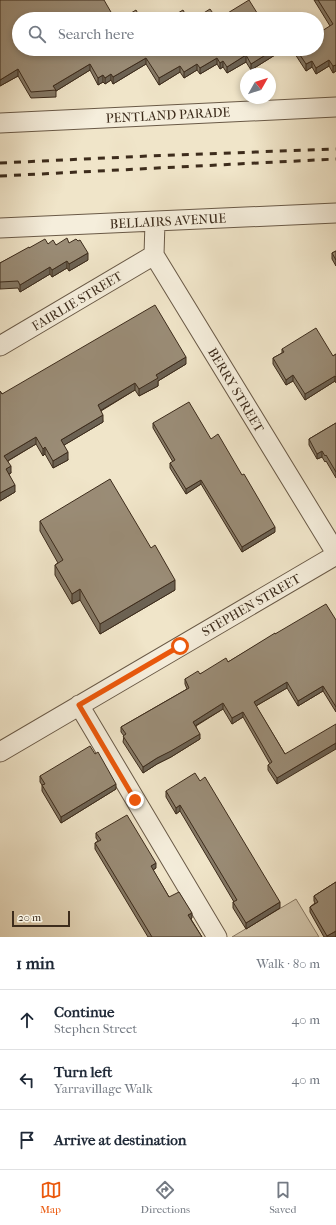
<!DOCTYPE html>
<meta charset="utf-8">
<style>
:root{--surface:#fff;--page:#f2f2f3;--text:#1f2937;--muted:#747a83;--line:#e0e1e3;--accent:#ea580c}
body{margin:0;font-family:"IM FELL French Canon",serif;background:var(--page);color:var(--text)}
.compass{position:absolute;left:240px;top:68px;width:36px;height:36px;border-radius:50%;background:var(--surface);box-shadow:0 2px 6px #0003;rotate:51deg}
.scale{position:absolute;left:12px;bottom:10px;width:58px;box-sizing:border-box;padding-left:4px;border:2px solid #3d2c1c;border-top:0;font-size:11px;line-height:14px;white-space:nowrap;color:#3d2c1c;-webkit-text-stroke:3px #f5eedc;paint-order:stroke}
.stop{position:absolute;width:12px;height:12px;margin:-9px;border:3px solid #ea580c;border-radius:50%;background:#fff}
.stop.end{background:#ea580c;border-color:#fff;box-shadow:0 1px 4px #0008}
.list{margin:0;padding:0;list-style:none}
h2{display:flex;justify-content:space-between;align-items:center;height:52px;margin:0;padding:0 16px;font-size:17px}
h2 small{font-size:13px;font-weight:400;color:var(--muted)}
.list li{display:grid;grid-template-columns:26px 1fr auto;gap:12px;align-items:center;box-sizing:border-box;height:60px;padding:0 16px;border-top:1px solid var(--line)}
.list b{display:block;font-size:15px;white-space:nowrap}
.list p{margin:0;font-size:13px;white-space:nowrap;color:var(--muted)}
.list em{font-size:13px;font-style:normal;color:var(--muted)}
.icon{flex:none;width:22px;height:22px;fill:none;stroke:currentColor;stroke-width:2;stroke-linecap:round;stroke-linejoin:round}
.map{position:relative;flex:none;width:336px;height:937px;overflow:hidden}
.search{position:absolute;background:var(--surface);box-shadow:0 2px 6px #0003;left:12px;right:12px;top:12px;height:44px;display:flex;align-items:center;gap:10px;box-sizing:border-box;padding:0 14px;border-radius:22px;color:var(--muted);font-size:15px}
.sheet{height:232px;background:var(--surface)}
nav{display:flex;justify-content:space-around;align-items:center;box-sizing:border-box;height:56px;border-top:1px solid var(--line);background:var(--surface);font-size:11px;color:var(--muted)}
nav a{display:grid;justify-items:center;gap:2px}
nav .on{color:var(--accent)}
.map>svg:first-child{display:block}
.green{fill:#d2c6ac;stroke:#887964}
.lines{fill:none;stroke-linecap:round;stroke-linejoin:round}
.street-casing{stroke:#6a5a47;stroke-width:21}
.street{stroke:#f5eedc;stroke-width:19}
.rail{stroke:#3d2c1c;stroke-width:3;stroke-dasharray:7 7;stroke-linecap:butt}
.wall{fill:#847865;stroke:#3d2c1c}
.shaded-wall{fill:#6c6253;stroke:#3d2c1c}
.building{fill:#9a8c76;stroke:#3d2c1c}
.route{stroke:#ea580c;stroke-width:5}
.labels{text-anchor:middle;dominant-baseline:central;stroke-width:3;stroke-linejoin:round;paint-order:stroke}
.street-label{font-size:13px;fill:#3d2c1c;stroke:#f5eedc}
</style>
<div class="map">
<svg width="336" height="937" viewBox="0 0 336 937">
<rect width="100%" height="100%" fill="#f0e5c9"/>
<filter id="stains"><feTurbulence type="fractalNoise" baseFrequency=".005" numOctaves="4"/><feColorMatrix values="0 0 0 0 .2 0 0 0 0 .09 0 0 0 0 .02 0 0 0 .5 -.17"/></filter>
<radialGradient id="worn" r=".72"><stop offset=".6" stop-color="#630" stop-opacity="0"/><stop offset="1" stop-color="#630" stop-opacity=".3"/></radialGradient>
<path class="green" d="M296 899 319 937H232Z"/>
<g class="lines">
<g class="street-casing">
<path id="street" d="M0 123 336 107
M155 222 154 255 336 553
M0 228 336 213
M0 346 154 255
M79 705 217 937
M0 752 336 555"/>
</g>
<use href="#street" class="street"/>
<path class="rail" d="M0 163 148 156 336 149
M0 176 336 159"/>
</g>
<path class="wall" d="M314 0H336V71L333 73 329 66 316 74 312 67 306 71 295 54V49H317L330 26Z
M19 19 275 49V55L251 70 246 62 227 73 223 67 220 69 217 64 200 74 197 70 184 78 180 72 159 85 146 64 113 84 111 80 105 84 103 82 98 85 90 70 56 91V97L31 98 18 76 0 86Z
M69 243 88 260 69 271 67 268 52 277 50 274 20 292 18 288 0 289V263L29 248 48 244 56 245Z
M336 251V266L332 259V253Z
M282 349 333 356 336 354V383L335 381 305 400 293 381 286 385 273 364V358L282 353Z
M186 364 158 381V386L139 396 135 390 101 411 103 422 64 445 68 460 53 468 45 454 43 456 36 444 8 461 11 473 9 474 15 492 0 501V391L2 394Z
M153 423 275 532 242 552 201 484 186 494 170 468V463L173 462 153 428Z
M336 423V478L326 461 325 462 322 457 317 459 309 445V439Z
M40 521 175 590 100 634 80 600 72 604 55 575V565L58 563 40 531Z
M336 620V712L323 691 298 706 287 688 256 706 285 754 277 784 268 770V765L270 764 243 717 232 724 223 709 196 726 200 739 171 757 157 764 143 773 123 742 124 736 121 732V727L187 689 185 684V679L200 674 228 662 275 634Z
M40 776 116 789 61 823 42 791V785L40 782Z
M166 791 280 908 246 929 233 908V902H234L180 811 176 814 166 797Z
M96 833 156 868 153 870 169 897 192 918 191 919 202 937H148L95 849V843L98 841 96 838Z
M336 882 335 937H324L310 912V907L315 903 314 901V896Z"/>
<path class="shaded-wall" d="M275 49V55L251 70V64Z
M246 55V62L227 73V67Z
M146 58V64L113 84V77Z
M217 58V64L200 74V68Z
M329 60V66L316 74V68Z
M223 61V67L220 69V63Z
M312 61V67L306 71V64Z
M90 64V70L56 91 53 86Z
M197 64V70L184 78V72Z
M336 65V71L333 73V66Z
M180 66V72L159 85V78Z
M18 69V76L0 86V80Z
M111 74V80L105 84V78Z
M103 75V82L98 85V78Z
M88 253V260L69 271V264Z
M67 261V268L52 277V270Z
M50 267V274L20 292V285Z
M186 357V364L158 381V386L139 396V389L156 375Z
M293 375V381L286 385V380Z
M335 376V381L305 400V394Z
M135 383V390L98 412V405Z
M103 415V422L61 447V440Z
M36 437V444L4 463V456Z
M45 447V454L43 456V449Z
M322 451V457L317 459V454Z
M68 452V460L53 468V461Z
M11 466V473L6 476V469Z
M201 480V484L186 494V489Z
M15 485V492L0 501V493Z
M275 527V532L242 552V547Z
M175 580V590L100 634V624Z
M80 589V600L72 604V594Z
M287 682V688L254 707V702Z
M323 686V691L298 706V701Z
M223 703V709L193 727V722Z
M243 712V717L232 724V718Z
M200 734V739L171 757 157 764 143 773V767L157 758Z
M336 743V749L277 784V778Z
M116 784V789L61 823V817Z
M180 805V811L176 814V808Z
M156 863V868L151 871V866Z
M280 902V908L246 929V923Z
M192 913V918L188 920V915Z
M336 931V936L335 937H327V936Z"/>
<path class="building" d="M0 0H104L115 19H19V49H275L251 64 246 55 227 67 223 61 220 63 217 58 200 68 197 64 184 72 180 66 159 78 146 58 113 77 111 74 105 78 103 75 98 78 90 64 53 86 56 90 31 92 18 69 0 80Z
M249 0 259 16 257 18V19H218Z
M318 0H336V65L333 66 329 60 316 68 312 61 306 64 296 49H317V34L333 24Z
M210 9 217 19H194Z
M136 10 141 19H121Z
M183 10 188 19H168Z
M67 238 69 243 76 239 78 241 80 240 88 253 69 264 67 261 52 270 50 267 20 285 18 281 0 282V263L29 247V248L45 239 48 244 53 240 56 245Z
M336 251V260L332 253Z
M155 305 186 357 156 375 158 378 139 389 135 383 98 405 103 415 61 440 68 452 53 461 45 447 43 449 36 437 4 456 11 466 6 469 15 485 0 493V391L2 394Z
M316 328 333 356 336 354V377L335 376 305 394 293 375 286 380 273 358 284 352 282 349Z
M189 402 211 439 218 434 242 475 244 474 275 527 242 547 201 480 186 489 170 463 175 460 153 423Z
M336 423V472L326 455 325 456 322 451 317 454 309 439Z
M110 479 151 548 155 545 175 580 100 624 80 589 72 594 55 565 63 560 40 521Z
M326 604 336 620V707L323 686 298 701 287 682 254 702 285 754 336 724V743L277 778 268 765 272 762 243 712 232 718 223 703 193 722 200 734 171 751 157 758 143 767 123 736 126 734 121 727 189 688 185 679 198 671 200 674 226 658 228 662 275 633V634Z
M90 746 95 754 98 752 116 784 61 817 42 785 45 784 40 776Z
M195 773 200 781 205 777 280 902 246 923 233 902 237 900 180 805 176 808 166 791Z
M127 815 156 863 151 866 169 897 179 892 192 913 188 915 202 937H152L95 843 101 840 96 833Z
M336 882V931L327 936 310 907 318 902 314 896Z"/>
<g class="lines">
<path class="route" d="M135 800 79 705 180 646"/>
</g>
<g class="labels">
<g class="street-label">
<text transform="translate(168 115) rotate(-3)">PENTLAND PARADE</text>
<text transform="translate(168 221) rotate(-3)">BELLAIRS AVENUE</text>
<text transform="translate(77 301) rotate(-31)">FAIRLIE STREET</text>
<text transform="translate(236 390) rotate(59)">BERRY STREET</text>
<text transform="translate(251 605) rotate(-30)">STEPHEN STREET</text>
</g>
</g>
<rect width="100%" height="100%" filter="url(#stains)"/>
<rect width="100%" height="100%" fill="url(#worn)"/>
</svg>
<svg class="compass" viewBox="-18 -18 36 36"><path d="M0-13l5 13h-10z" fill="#e53935"/><path d="M0 13l5-13h-10z" fill="#747a83"/></svg>
<div class="scale">20 m</div>
<div class="stop" style="left:180px;top:646px"></div>
<div class="stop end" style="left:135px;top:800px"></div>
<div class="search"><svg class="icon" aria-label="search" viewBox="0 0 24 24"><circle cx="10" cy="10" r="6"/><path d="M15 15l6 6"/></svg>Search here</div>
</div>
<section class="sheet">
<h2>1 min<small>Walk · 80 m</small></h2>
<ul class="list">
<li><svg class="icon" aria-label="ahead" viewBox="0 0 24 24"><path d="M12 20V5M6 11l6-6 6 6"/></svg><div><b>Continue</b><p>Stephen Street</p></div><em>40 m</em></li>
<li><svg class="icon" aria-label="left" viewBox="0 0 24 24"><path d="M17 20v-9H6M10 6l-5 5 5 5"/></svg><div><b>Turn left</b><p>Yarravillage Walk</p></div><em>40 m</em></li>
<li><svg class="icon" aria-label="arrive" viewBox="0 0 24 24"><path d="M6 21V4h12l-3 4 3 4H6"/></svg><div><b>Arrive at destination</b></div></li>
</ul>
</section>
<nav>
<a class="on"><svg class="icon" aria-label="map" viewBox="0 0 24 24"><path d="M3 6l6-2 6 2 6-2v14l-6 2-6-2-6 2zM9 4v14M15 6v14"/></svg>Map</a>
<a><svg class="icon" aria-label="directions" viewBox="0 0 24 24"><path d="M12 3l9 9-9 9-9-9zM9 14v-3h6M13 9l2 2-2 2"/></svg>Directions</a>
<a><svg class="icon" aria-label="saved" viewBox="0 0 24 24"><path d="M7 4h10v16l-5-4-5 4z"/></svg>Saved</a>
</nav>
